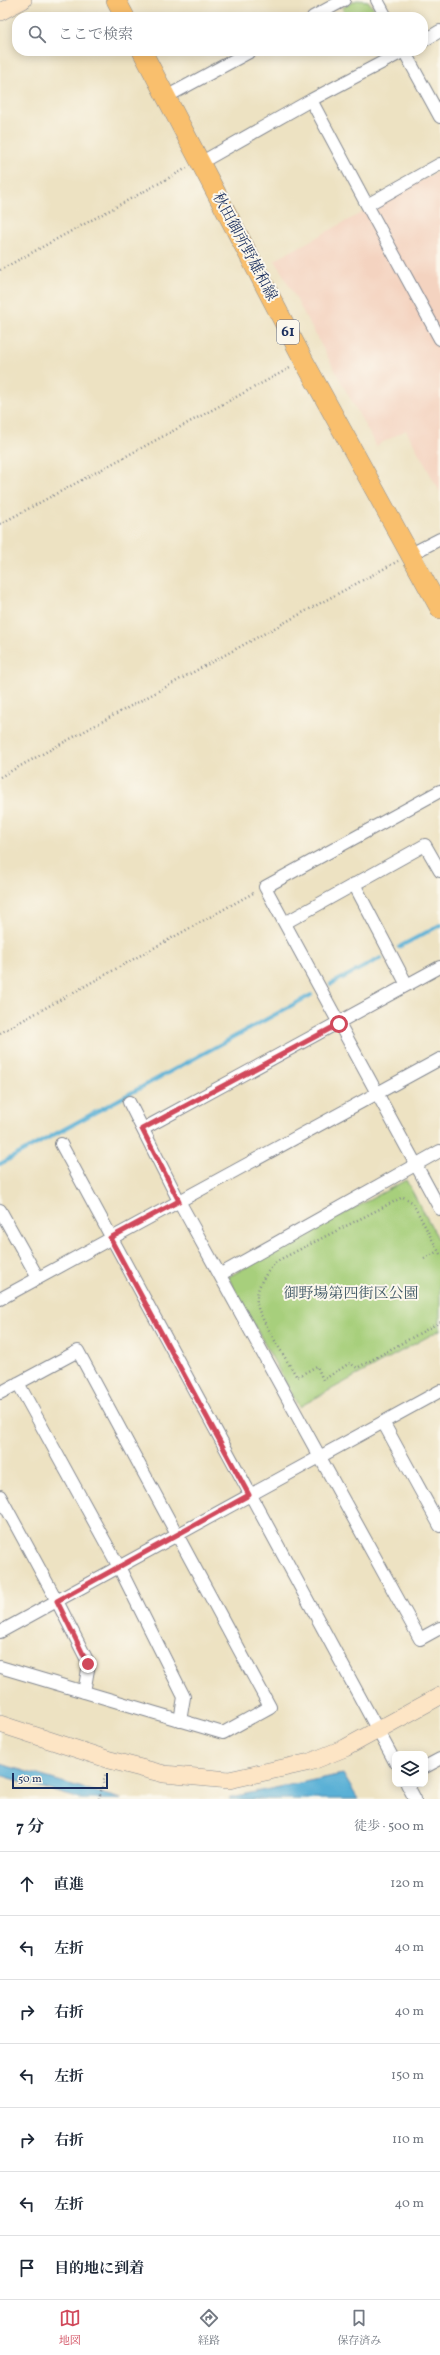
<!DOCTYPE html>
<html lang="ja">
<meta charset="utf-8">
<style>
:root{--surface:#fff;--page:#f6f6f7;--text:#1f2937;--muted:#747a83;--line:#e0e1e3;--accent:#d1495b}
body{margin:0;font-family:Vollkorn,"Noto Serif JP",serif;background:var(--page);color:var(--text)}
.controls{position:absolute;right:12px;bottom:12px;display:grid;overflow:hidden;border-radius:8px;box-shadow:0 2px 10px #0003}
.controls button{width:36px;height:36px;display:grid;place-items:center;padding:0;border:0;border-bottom:1px solid var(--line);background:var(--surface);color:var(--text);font:20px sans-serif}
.scale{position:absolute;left:12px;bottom:10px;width:96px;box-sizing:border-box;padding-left:4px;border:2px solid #1b2f5e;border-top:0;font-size:11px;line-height:14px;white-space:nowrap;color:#1b2f5e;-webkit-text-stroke:3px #fbf7ec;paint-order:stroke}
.stop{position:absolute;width:12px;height:12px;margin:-9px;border:3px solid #d1495b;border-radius:50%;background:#fff}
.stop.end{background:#d1495b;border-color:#fff;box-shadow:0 1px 4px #0008}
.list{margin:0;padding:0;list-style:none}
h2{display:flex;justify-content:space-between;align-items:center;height:52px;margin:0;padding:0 16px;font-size:17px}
h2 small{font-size:13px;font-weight:400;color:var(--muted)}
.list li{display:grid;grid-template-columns:26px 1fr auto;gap:12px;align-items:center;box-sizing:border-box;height:64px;padding:0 16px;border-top:1px solid var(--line)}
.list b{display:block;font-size:15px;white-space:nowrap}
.list em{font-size:13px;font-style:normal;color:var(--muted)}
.icon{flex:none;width:22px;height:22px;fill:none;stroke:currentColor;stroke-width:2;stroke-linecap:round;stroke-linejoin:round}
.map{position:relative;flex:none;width:440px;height:1799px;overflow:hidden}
.search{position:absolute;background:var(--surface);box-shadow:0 2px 10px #0003;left:12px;right:12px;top:12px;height:44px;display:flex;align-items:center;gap:10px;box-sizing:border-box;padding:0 14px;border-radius:16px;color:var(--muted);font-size:15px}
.sheet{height:500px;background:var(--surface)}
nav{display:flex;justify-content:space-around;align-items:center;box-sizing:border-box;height:56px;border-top:1px solid var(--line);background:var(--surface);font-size:11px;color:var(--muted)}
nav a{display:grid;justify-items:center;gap:2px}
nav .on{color:var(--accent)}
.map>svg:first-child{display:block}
.built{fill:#f4d3c0}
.green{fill:#a7cf7b;stroke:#617f6c}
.water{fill:#5ab0d6;stroke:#3a709a}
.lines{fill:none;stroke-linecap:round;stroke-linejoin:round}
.stream{stroke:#5ab0d6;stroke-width:4}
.street-casing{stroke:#848890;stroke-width:14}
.secondary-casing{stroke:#848890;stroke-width:18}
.primary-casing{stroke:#848890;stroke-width:20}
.path{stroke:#848890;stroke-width:2.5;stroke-dasharray:1 3;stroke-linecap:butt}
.street{stroke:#fff;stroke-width:12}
.secondary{stroke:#fde5c5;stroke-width:17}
.primary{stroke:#f9bf6d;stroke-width:19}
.route{stroke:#d1495b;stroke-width:5}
.labels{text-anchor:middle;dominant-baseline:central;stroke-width:4;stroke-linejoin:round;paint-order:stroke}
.shield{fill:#fbf7ec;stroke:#5e6b89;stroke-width:1}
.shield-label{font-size:14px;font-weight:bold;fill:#1b2f5e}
.street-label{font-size:15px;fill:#1b2f5e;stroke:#fbf7ec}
.park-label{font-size:15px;fill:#3e5765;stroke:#fbf7ec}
</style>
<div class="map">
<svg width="440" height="1799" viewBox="0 0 440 1799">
<rect width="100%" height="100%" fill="#fbf7ec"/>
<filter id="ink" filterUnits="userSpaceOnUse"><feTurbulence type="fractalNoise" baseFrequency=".025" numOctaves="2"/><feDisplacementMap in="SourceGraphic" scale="8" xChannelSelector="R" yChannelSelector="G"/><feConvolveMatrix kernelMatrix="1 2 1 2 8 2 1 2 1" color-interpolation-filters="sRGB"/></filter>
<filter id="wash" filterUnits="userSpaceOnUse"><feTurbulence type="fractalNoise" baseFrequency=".012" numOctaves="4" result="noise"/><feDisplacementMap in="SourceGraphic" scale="16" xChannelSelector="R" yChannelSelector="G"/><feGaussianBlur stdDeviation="0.9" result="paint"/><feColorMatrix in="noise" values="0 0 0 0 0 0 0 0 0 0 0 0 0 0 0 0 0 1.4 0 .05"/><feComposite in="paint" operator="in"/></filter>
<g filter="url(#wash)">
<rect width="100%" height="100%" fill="#ede2c2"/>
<path class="built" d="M440 170V492L406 430 376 446 275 260Z"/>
<path class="green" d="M357 0 368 1 380 17H347L342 8Z
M406 1180 440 1242V1330L299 1407 228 1277Z"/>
<path class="water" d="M0 1764 121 1799H80L0 1775Z
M343 1774 358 1799H230L231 1797Z"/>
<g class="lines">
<path class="stream" d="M399 947 440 925
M331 984 381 958
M0 1164 311 995"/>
</g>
</g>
<g filter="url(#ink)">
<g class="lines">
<g class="street-casing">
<path id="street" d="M377 0 386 17
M313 17 344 0
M423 41 440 31
M404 51 440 117
M166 97 251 51
M311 100 367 205 440 164
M200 163 311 100 404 51
M367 205 440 339
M411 554 440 539
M440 791 265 887 440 1209
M354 884 407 985
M285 923 425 845 440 871
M129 1102 179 1201 420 1639 440 1628
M143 1129 440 967
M61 1144 395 1762
M0 1210 38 1278
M221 1274 440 1151
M0 1299 440 1059
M18 1383 119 1567 184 1697 180 1721
M0 1393 78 1351 270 1707 223 1733 0 1667
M383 1422 440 1526
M0 1496 57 1601 89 1664 84 1692
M0 1632 440 1391
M425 1767 440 1759
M407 1784 415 1799"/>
</g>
<g class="secondary-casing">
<path id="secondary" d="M0 12 23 0
M0 1724 110 1760 164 1774 229 1780 310 1762 345 1748 440 1696"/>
</g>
<g class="primary-casing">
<path id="primary" d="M116 0 125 17
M142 51 304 361 440 609"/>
</g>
<path class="path" d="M0 270 187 168
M0 524 290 368
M0 777 398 561
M0 1033 255 892
M440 1254 412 1202 403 1197 277 1261C266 1273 255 1287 257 1304 257 1313 290 1366 297 1377L317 1366 323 1380 350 1363 357 1368 440 1322
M424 1259 438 1251
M99 1799 106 1772"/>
<use href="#street" class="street"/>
<use href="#secondary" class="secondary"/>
<use href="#primary" class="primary"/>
</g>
</g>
<g class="lines" filter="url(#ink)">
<path class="route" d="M88 1664 57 1601 249 1495 110 1238 179 1201 142 1129 339 1024"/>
</g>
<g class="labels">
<rect class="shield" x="277" y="320" width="22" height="24" rx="3"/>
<g class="shield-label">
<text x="288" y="332">61</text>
</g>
<g class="street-label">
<text transform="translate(244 247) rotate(62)">秋田御所野雄和線</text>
</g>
<g class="park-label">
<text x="351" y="1294">御野場第四街区公園</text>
</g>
</g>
</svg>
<div class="controls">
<button><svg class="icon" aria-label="layers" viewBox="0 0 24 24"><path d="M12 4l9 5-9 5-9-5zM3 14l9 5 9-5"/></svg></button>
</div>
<div class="scale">50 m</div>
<div class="stop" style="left:339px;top:1024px"></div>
<div class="stop end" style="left:88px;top:1664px"></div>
<div class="search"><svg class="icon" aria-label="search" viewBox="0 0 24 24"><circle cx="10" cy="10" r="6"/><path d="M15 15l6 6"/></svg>ここで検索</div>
</div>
<section class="sheet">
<h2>7 分<small>徒歩 · 500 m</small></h2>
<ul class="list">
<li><svg class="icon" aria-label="ahead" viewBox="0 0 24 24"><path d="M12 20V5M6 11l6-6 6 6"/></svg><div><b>直進</b></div><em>120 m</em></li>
<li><svg class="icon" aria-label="left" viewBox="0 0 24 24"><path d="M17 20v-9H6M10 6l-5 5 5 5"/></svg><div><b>左折</b></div><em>40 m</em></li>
<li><svg class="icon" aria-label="right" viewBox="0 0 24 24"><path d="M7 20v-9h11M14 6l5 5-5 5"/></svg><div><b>右折</b></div><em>40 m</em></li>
<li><svg class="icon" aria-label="left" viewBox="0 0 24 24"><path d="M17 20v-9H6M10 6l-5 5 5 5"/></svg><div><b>左折</b></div><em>150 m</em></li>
<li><svg class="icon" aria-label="right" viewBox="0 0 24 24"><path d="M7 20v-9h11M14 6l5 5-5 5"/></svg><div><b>右折</b></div><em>110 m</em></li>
<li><svg class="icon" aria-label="left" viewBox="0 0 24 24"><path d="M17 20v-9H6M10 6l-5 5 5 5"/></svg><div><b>左折</b></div><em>40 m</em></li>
<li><svg class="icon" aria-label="arrive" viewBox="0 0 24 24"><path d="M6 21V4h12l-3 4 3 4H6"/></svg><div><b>目的地に到着</b></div></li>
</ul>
</section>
<nav>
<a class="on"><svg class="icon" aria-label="map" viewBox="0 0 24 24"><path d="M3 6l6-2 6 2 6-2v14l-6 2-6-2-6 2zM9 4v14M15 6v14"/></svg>地図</a>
<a><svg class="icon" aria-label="directions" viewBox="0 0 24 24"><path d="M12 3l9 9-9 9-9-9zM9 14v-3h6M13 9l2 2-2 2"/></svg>経路</a>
<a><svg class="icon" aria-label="saved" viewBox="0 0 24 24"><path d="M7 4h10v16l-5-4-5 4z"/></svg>保存済み</a>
</nav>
